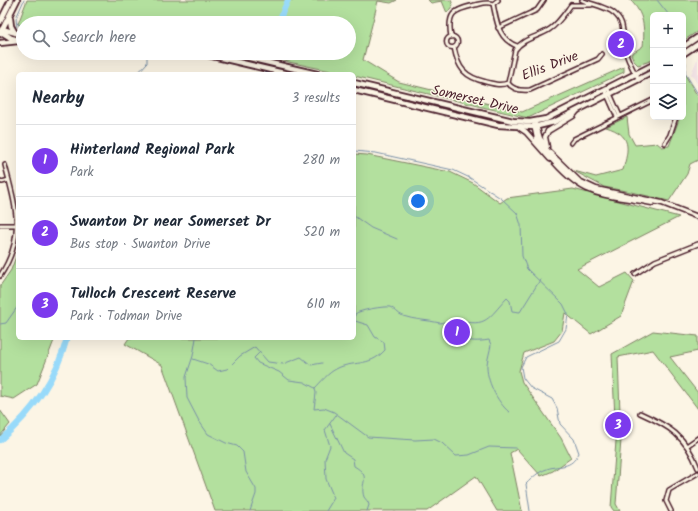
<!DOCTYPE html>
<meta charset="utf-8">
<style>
:root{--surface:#fff;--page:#f6f6f7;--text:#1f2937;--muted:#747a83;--line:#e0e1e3;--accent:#7c3aed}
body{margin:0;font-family:Kalam,sans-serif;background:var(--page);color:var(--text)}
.controls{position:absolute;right:12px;top:12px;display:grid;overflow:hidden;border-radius:6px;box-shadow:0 4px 16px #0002}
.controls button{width:36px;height:36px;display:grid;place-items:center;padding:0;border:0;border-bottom:1px solid var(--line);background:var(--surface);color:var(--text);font:20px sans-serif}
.you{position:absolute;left:418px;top:201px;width:14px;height:14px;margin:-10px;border:3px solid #fff;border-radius:50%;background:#1a73e8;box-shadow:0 0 0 6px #1a73e833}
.badge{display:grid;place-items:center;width:26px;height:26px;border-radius:50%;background:var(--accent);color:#fff;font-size:13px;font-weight:700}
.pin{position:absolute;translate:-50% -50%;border:2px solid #fff;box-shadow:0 1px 4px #0006}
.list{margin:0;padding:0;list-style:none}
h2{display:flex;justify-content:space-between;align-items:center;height:52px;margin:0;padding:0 16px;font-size:17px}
h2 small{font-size:13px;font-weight:400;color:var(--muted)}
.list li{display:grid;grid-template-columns:26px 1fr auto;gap:12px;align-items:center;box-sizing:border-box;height:72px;padding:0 16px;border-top:1px solid var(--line)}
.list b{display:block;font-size:15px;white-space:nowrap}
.list p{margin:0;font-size:13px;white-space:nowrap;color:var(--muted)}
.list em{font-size:13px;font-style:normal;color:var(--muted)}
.icon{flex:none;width:22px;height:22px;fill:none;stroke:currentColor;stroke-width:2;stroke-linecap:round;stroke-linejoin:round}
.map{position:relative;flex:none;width:698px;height:511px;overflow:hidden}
.search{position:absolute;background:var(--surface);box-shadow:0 4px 16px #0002;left:16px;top:16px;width:340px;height:44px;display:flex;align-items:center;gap:10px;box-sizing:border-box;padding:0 14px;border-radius:22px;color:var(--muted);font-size:15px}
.panel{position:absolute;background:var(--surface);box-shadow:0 4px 16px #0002;left:16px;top:72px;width:340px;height:268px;border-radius:6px}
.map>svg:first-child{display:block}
.built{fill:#f3e4e6}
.green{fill:#b3e09e;stroke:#7e8064}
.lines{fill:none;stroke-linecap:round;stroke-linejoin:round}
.stream{stroke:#798fa7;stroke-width:1}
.river{stroke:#98dafa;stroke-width:6}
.minor-casing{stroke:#4a1f2b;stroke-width:6}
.tertiary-casing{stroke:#4a1f2b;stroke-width:7}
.secondary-casing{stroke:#4a1f2b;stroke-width:8}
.minor{stroke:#fcf5e5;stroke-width:3}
.tertiary{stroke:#fcf5e5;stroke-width:4}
.secondary{stroke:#fcf5e5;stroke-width:4.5}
.labels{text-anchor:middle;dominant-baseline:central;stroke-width:3;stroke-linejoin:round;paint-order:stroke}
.street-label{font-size:14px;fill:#4a1f2b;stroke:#fcf5e5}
</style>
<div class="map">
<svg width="698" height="511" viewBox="0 0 698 511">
<rect width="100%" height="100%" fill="#fcf5e5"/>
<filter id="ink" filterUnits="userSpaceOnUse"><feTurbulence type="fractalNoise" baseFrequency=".025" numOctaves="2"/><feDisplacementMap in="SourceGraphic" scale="8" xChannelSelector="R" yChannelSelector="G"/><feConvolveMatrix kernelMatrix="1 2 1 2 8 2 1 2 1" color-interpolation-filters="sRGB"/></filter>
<g filter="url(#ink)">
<path class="built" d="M698 57V85L691 74Z"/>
<path class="green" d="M27 0H397L391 3 378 1 363 60 399 82 522 112 624 67V72L528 118 354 76V74H345L270 58 256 53H349V23H23V30L18 24Z
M428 0H451L453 5 447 13 442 1 431 3Z
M630 0H698V31L683 41V15H653V60L638 65 634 61 631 54 643 46C645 28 644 13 630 0Z
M683 63 684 73 698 97V160L690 164 687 174 669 201 631 192 604 187 574 171 596 177 623 170C629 148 632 135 606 127L627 117 629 134 635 145 657 143 662 147 669 146 680 117H683Z
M354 154 367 155 450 172 473 183 500 203 507 198 573 189 679 217 577 269 599 287 627 273 634 281 621 316 591 334 565 313 562 331 554 341 524 353 519 371 522 382 561 438 571 458 553 471 541 476 517 449 510 453 522 511H497L476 476 427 511H215L162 365 125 344 129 338H354Z
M18 251V338H55L37 384 14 399 0 396V286L11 270Z
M653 331 698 336V351L670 357 698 393V409L653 350 618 357 621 440 616 504 620 511H614L611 507 616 441 612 354Z
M0 410 10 424 0 436Z"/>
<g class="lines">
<path class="stream" d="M657 0 669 15
M17 23 23 27
M17 27 16 18 24 0
M683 57 686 63 685 73 698 94
M137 74 147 63V53
M354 151 376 153 453 170 470 178 502 199 517 213 521 225 522 256 527 269 563 304 568 314 566 329 559 341 526 357 521 367 523 378 531 388 552 399 557 408 560 424 574 439 579 453C570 470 561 464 547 469 538 472 533 477 526 484L530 511
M354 216 371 228 397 239
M0 324 6 323 18 306
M448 325 458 320C487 328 488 318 507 298L510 301 512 311 520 312 540 280
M196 338 193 356 186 377 187 398 199 421 208 434 226 443 237 446 243 452 246 472 256 489V494L250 511
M260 352 254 358 258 363 279 372 289 380 304 382 315 388 316 393 314 409 324 408 334 412 368 437 415 440 434 439 442 443 456 456 469 455 489 447 516 448
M193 359 208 364 218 371 227 369 240 356 255 347 268 362 283 364 301 357 311 365 322 363
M315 388C321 382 328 373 336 369 352 360 369 368 385 350L384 342 375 337 368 325 355 321V314C359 310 385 306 390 307 395 309 398 314 403 316 414 320 428 320 440 323L444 322C458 338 466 344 489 340L491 345C490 351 488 357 487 364 486 380 497 402 509 412
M330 424 344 453 353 459 354 466C373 477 359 482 364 497 366 500 368 501 369 505L367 511
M326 511 334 498 326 479 325 459 330 446 325 430 336 415"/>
<path class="river" d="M278 23 288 0
M268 74 270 53
M0 440C32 413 56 379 67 338"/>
<g class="minor-casing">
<path id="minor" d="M582 0C591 4 602 6 611 11 626 21 622 31 624 46 626 58 633 70 639 80
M493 4C497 22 498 39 517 46
M493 4 498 0
M571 5H591
M498 28 537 10 544 0
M446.5 42a5.5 5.5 0 1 1 11 0a5.5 5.5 0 1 1-11 0Z
M451 37C447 13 453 10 475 5 481 4 487 1 493 4
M454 47C458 69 465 77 486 82 494 84 500 86 508 83
M508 83 515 50C523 38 539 37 550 29 558 24 565 13 571 5
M508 83C513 90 521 91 530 90L598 59 602 54
M608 89 620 116
M605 90 617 117
M571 143 574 139 653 100
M665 143 670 135 676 117
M0 181 2 182 9 180
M0 225H17
M635 274 655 261 698 244
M0 276C26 236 16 208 5 165
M640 413C669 426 686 436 698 468
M688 445 698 438
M671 511 666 501 669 490 698 473"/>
</g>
<g class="tertiary-casing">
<path id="tertiary" d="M534 125 537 139 545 151
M536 125 540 138 547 150 579 181 596 189 662 203 698 217
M520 128 526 132 550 159
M547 147 545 137 548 131 573 116 577 111
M549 156C586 200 601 193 652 203"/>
</g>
<g class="secondary-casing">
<path id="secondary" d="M10 18 11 26 15 33
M0 22 11 0
M2 29 23 35
M0 31 11 38 23 41
M0 34 17 0
M0 43 19 41
M683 47 698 37
M200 53 288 74
M228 53 317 74
M683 54 698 44
M354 83 513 121 530 122 546 119 653 65
M354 90 498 125 534 127 554 122 653 72"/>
</g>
<use href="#minor" class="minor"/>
<use href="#tertiary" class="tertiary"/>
<use href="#secondary" class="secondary"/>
</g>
</g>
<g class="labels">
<g class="street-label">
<text transform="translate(550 66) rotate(-21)">Ellis Drive</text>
<text transform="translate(475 100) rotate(13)">Somerset Drive</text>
</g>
</g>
</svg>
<div class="controls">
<button>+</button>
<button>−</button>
<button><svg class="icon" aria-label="layers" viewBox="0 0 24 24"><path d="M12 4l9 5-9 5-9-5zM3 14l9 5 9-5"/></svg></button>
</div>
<div class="you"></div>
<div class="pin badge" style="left:457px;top:332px">1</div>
<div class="pin badge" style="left:621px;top:44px">2</div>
<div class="pin badge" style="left:618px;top:425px">3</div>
<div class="search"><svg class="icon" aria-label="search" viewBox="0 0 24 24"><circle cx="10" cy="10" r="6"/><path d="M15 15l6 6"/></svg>Search here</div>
<section class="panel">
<h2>Nearby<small>3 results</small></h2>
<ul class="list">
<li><span class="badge">1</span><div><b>Hinterland Regional Park</b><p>Park</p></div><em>280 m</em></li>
<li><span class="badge">2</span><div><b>Swanton Dr near Somerset Dr</b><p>Bus stop · Swanton Drive</p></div><em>520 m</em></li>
<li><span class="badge">3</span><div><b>Tulloch Crescent Reserve</b><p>Park · Todman Drive</p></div><em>610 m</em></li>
</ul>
</section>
</div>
